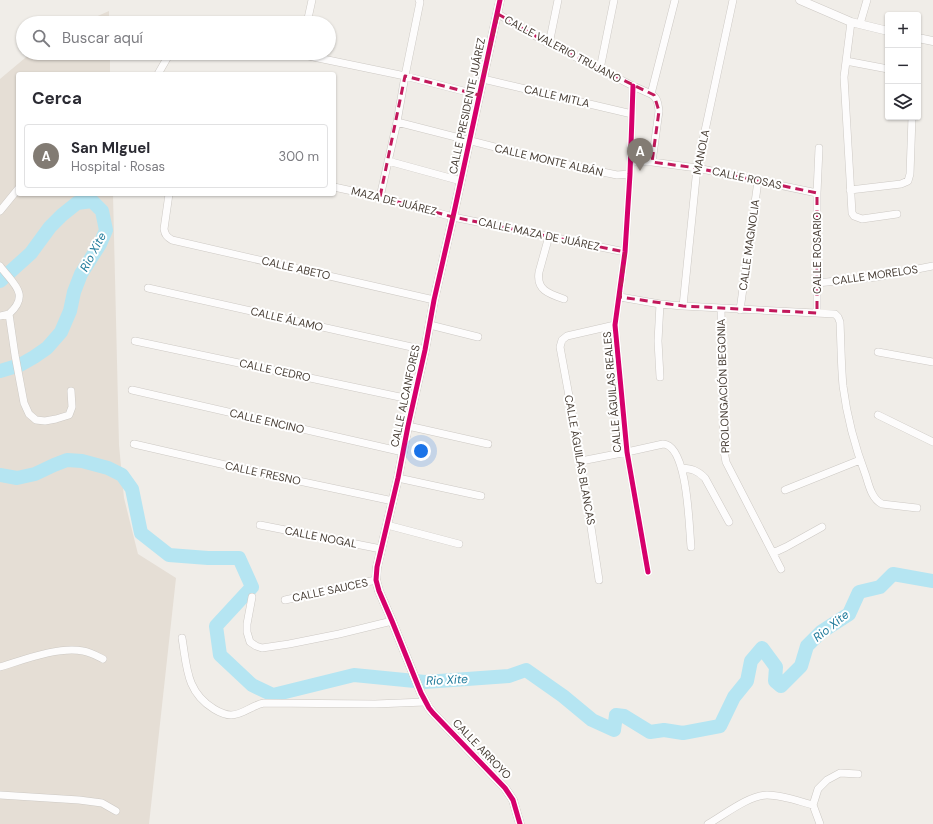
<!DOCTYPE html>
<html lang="es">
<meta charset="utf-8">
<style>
:root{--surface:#fff;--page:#f2f2f3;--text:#2b2b33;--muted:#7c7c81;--line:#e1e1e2;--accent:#827b73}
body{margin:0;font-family:"DM Sans",sans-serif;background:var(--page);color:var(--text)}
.controls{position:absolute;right:12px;top:12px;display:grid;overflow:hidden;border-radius:4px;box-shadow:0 1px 3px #0004}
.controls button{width:36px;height:36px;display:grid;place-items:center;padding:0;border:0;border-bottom:1px solid var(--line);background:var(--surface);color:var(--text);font:20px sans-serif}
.you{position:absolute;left:421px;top:451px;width:14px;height:14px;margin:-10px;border:3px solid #fff;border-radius:50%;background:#1a73e8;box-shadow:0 0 0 6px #1a73e833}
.badge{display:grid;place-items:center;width:26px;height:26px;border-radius:50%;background:var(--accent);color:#fff;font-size:13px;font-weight:700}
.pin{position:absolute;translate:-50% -33px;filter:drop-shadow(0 1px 2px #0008)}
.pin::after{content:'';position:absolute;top:21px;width:14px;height:12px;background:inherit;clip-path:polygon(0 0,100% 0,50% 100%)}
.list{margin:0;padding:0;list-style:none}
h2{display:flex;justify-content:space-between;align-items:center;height:52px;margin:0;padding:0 16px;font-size:17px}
h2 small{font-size:13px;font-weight:400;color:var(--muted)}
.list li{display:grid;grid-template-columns:26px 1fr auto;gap:12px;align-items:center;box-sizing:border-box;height:64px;margin:0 8px 8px;padding:0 8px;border:1px solid var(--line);border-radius:4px}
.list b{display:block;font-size:15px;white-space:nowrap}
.list p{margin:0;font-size:13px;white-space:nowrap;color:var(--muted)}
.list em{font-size:13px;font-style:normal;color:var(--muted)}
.icon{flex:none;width:22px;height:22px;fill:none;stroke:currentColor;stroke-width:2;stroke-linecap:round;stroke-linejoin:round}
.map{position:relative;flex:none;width:933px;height:824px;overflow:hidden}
.search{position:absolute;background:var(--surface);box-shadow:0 1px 3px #0004;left:16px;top:16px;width:320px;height:44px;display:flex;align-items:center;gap:10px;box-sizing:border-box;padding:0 14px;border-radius:22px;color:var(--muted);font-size:15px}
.panel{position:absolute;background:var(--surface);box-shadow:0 1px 3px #0004;left:16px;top:72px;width:320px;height:124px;border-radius:4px}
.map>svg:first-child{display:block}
.residential{fill:#e5ded5}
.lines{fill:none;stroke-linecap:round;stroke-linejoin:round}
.river{stroke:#b5e5f2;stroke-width:14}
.minor-casing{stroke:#cdc9c4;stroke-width:8}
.tertiary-casing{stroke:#cdc9c4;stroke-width:9}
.minor{stroke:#fdfcfc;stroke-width:7}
.tertiary{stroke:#fdfcfc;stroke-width:8}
.cycleway-casing{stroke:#fff;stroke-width:8}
.cycleway{stroke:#d6006c;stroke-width:5}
.marked{fill:none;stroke:#c2185b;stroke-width:3;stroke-dasharray:8 5;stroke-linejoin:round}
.labels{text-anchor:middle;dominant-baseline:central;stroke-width:4;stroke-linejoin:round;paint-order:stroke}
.street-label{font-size:11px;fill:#473d34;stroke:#fff}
.water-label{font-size:12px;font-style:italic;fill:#207b9b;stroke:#fff}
</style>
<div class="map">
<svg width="933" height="824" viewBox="0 0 933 824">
<rect width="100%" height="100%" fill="#f0ede8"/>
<path class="residential" d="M109 11V23H82Z
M31 53H110V74H18V194H113L119 445 124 498 138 554 176 578 149 824H0V79Z"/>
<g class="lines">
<path class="river" d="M0 281 31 253 50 227 62 215 77 203 92 201 102 211 106 230 100 244 81 274 74 292 70 311 61 332 47 348 34 357 20 365 0 371
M0 475 17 478 35 474 54 465 67 460 82 461 108 468 122 475 132 489 141 533 169 555 208 558H239L252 587 216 626 220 655 252 685 273 695 354 675 425 682 509 676 526 670 563 696 592 720 614 730 616 715 624 716 650 732 664 730 683 733 720 726 734 697 747 681 751 661 762 648 776 667 775 681 781 686 801 666 807 646 821 632 849 614 859 592 880 587 893 574 933 581"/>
<g class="minor-casing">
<path id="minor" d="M498 14 549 44 600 69 633 86 651 94
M851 22 844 77 852 213 854 216 862 219 897 214
M307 23 312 0
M860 24 867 0
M549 44 558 0
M294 53 405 76 479 95
M846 61 888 69
M600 69 614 0
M158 74 170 53
M483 79 632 114
M633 86 630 174 625 252 615 325 627 452 648 572
M397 122 550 161 617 175 630 174
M388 161 461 181
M631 162H652L697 168 817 193
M652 162 659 111C658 104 658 98 651 94L675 0
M334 187 380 197 453 217 625 252
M850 190 901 184 908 181 910 174 912 117
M169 194 164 229C165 235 167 237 172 240L434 300
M380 197 397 122 405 76 420 2 419 0
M0 211 18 189
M549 236 539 272C536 290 549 294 564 299
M0 266C13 284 31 294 9 314L15 355 24 403 29 414 36 420 45 421 56 419 69 415 72 407 71 391
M817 283 877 277 933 266
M148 288 425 350
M620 297 660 304 683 306 835 314 838 317 840 322C841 343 841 365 843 386 847 417 855 447 866 476 869 486 872 499 882 504L917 508
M683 306 697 168 733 0
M721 309 724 451 726 462 781 569
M740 310 758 181
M817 313V193L819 148
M0 316 9 314
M430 325 478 337
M135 341 414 400
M878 352 933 362
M660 377 658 341 660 304
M132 390 403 452
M878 415 933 442
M408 426 488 444
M134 444 247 470 393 501
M581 461 627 452 663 444C688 445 689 527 691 547
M682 468C692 469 697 470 705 478L729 522
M398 478 481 496
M785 490 860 460
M260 525 381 549
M387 525 459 544
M773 553 786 547 822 527
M599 580 581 461 560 347 562 340 567 336 615 325
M252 597 247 624V632L250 642 256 646 262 648 289 644 339 634 392 621
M285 600 339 588 376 580
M182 638C187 667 186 692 214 709 219 712 226 715 231 715 243 715 252 705 264 703L375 704 425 702
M0 667C23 660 59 646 83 651 90 652 97 656 103 659
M0 795 79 800 102 803 116 811
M813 805 820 824
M708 824C724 815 749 795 767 795 782 795 798 801 813 805L818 789 827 780 840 773 858 774"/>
</g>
<g class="tertiary-casing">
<path id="tertiary" d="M500 0 453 217 434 300 425 350 408 426 398 478 377 567 376 580 379 591 392 621 421 693 429 708 433 713 505 788 513 800 520 824
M800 0 851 22 888 31
M918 38 933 41"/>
</g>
<use href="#minor" class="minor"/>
<use href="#tertiary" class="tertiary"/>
<g class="cycleway-casing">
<path id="cycleway" d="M500 0 453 217 434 300 425 350 408 426 398 478 377 567 376 580 379 591 392 621 421 693 429 708 433 713 505 788 513 800 520 824
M633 86 630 174 625 252 615 325 627 452 648 572"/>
</g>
<use href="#cycleway" class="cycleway"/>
</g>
<path class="marked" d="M498 14 549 44 654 95 659 111 652 162 697 168 817 193V313L683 306 620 297 625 252 453 217 380 197 405 76 479 95Z"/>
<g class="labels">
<g class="street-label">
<text transform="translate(563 49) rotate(28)">CALLE VALERIO TRUJANO</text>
<text transform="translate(557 96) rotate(13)">CALLE MITLA</text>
<text transform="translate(467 106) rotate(-78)">CALLE PRESIDENTE JUÁREZ</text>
<text transform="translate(701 152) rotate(-79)">MANOLA</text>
<text transform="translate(549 160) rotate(13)">CALLE MONTE ALBÁN</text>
<text transform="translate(747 178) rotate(12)">CALLE ROSAS</text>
<text transform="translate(394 201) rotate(14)">MAZA DE JUÁREZ</text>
<text transform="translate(539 234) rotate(12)">CALLE MAZA DE JUÁREZ</text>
<text transform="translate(749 245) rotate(-82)">CALLE MAGNOLIA</text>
<text transform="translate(817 253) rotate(-90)">CALLE ROSARIO</text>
<text transform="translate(296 268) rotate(13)">CALLE ABETO</text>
<text transform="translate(875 275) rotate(-8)">CALLE MORELOS</text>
<text transform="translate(287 319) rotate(13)">CALLE ÁLAMO</text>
<text transform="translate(275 370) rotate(12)">CALLE CEDRO</text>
<text transform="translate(723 386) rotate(-92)">PROLONGACIÓN BEGONIA</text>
<text transform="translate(612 392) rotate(-95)">CALLE ÁGUILAS REALES</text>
<text transform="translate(405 396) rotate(-78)">CALLE ALCANFORES</text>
<text transform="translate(267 421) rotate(13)">CALLE ENCINO</text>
<text transform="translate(580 460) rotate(80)">CALLE ÁGUILAS BLANCAS</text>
<text transform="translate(263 473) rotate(12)">CALLE FRESNO</text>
<text transform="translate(321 537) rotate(11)">CALLE NOGAL</text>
<text transform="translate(330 590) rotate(-12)">CALLE SAUCES</text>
<text transform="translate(482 749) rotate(46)">CALLE ARROYO</text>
</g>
<g class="water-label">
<text transform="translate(93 252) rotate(-62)">Rio Xite</text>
<text transform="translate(831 626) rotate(-39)">Rio Xite</text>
<text transform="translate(447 680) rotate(-3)">Rio Xite</text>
</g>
</g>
</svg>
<div class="controls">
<button>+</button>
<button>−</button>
<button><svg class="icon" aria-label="layers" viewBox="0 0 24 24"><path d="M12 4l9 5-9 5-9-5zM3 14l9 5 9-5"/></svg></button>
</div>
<div class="you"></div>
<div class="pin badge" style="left:640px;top:171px">A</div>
<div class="search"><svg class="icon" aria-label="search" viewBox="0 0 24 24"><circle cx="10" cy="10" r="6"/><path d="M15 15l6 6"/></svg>Buscar aquí</div>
<section class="panel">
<h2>Cerca<small></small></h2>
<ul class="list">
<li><span class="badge">A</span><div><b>San MIguel</b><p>Hospital · Rosas</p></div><em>300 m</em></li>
</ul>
</section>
</div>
